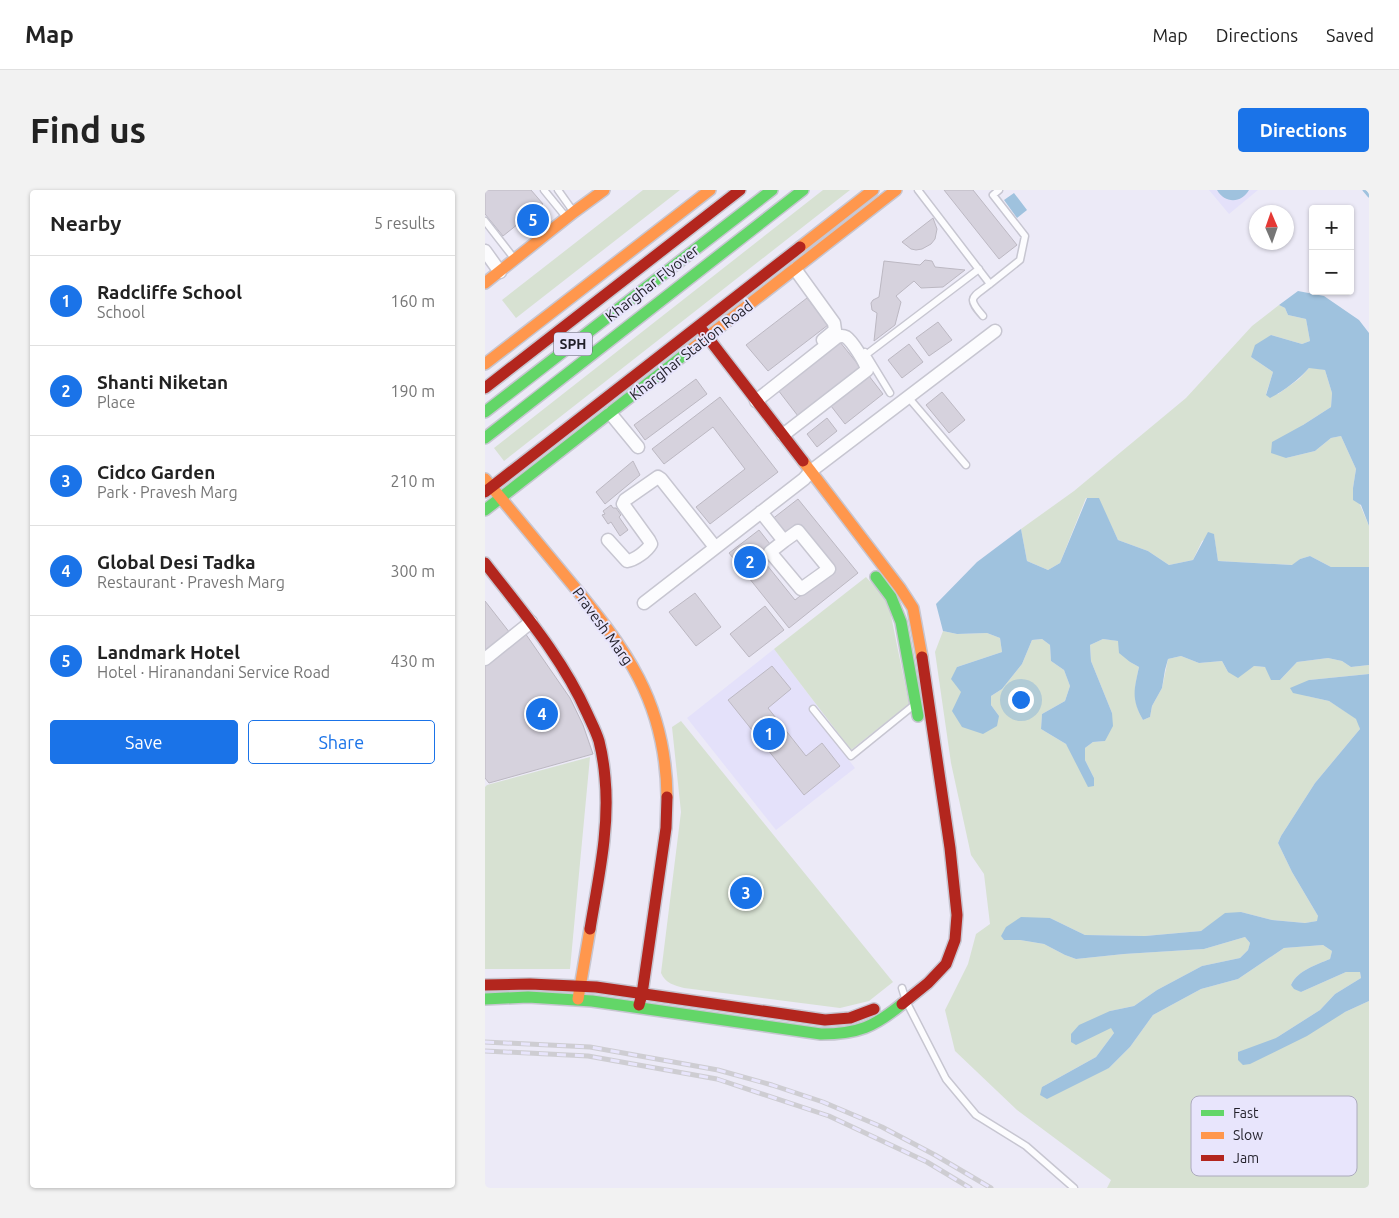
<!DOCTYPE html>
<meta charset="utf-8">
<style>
:root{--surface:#fff;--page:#f2f2f2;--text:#222;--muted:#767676;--line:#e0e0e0;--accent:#1a73e8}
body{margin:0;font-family:Ubuntu,sans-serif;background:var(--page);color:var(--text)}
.controls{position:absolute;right:15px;top:15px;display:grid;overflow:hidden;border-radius:5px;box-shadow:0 1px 4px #0004}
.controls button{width:45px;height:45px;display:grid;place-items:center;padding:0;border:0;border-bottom:1px solid var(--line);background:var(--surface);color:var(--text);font:25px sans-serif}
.compass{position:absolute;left:764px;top:15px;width:45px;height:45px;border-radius:50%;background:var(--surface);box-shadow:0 1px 4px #0004;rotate:358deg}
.you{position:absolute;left:535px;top:509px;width:18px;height:18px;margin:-12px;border:4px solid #fff;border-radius:50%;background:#1a73e8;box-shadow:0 0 0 8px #1a73e833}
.badge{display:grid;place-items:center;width:32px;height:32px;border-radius:50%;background:var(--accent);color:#fff;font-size:16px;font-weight:700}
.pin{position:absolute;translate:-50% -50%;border:2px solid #fff;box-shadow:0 1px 5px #0006}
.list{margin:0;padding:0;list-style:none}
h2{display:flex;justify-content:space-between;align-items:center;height:65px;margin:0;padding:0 20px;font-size:21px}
h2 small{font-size:16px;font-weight:400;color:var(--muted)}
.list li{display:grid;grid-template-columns:32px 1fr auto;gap:15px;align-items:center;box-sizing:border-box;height:90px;padding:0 20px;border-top:1px solid var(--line)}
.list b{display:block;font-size:19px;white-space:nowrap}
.list p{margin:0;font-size:16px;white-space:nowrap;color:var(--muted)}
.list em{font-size:16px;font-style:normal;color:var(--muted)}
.actions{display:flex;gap:10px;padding:15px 20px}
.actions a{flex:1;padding:11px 0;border:1px solid var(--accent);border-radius:5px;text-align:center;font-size:18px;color:var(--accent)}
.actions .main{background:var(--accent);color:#fff}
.map{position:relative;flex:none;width:884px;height:998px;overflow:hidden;border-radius:5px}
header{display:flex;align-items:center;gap:30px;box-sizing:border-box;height:70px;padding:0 25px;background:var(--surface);border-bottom:1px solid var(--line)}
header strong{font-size:24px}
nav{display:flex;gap:28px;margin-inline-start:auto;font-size:18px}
.intro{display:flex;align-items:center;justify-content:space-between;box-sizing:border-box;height:120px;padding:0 30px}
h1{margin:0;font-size:35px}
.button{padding:12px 22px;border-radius:5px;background:var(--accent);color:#fff;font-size:18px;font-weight:700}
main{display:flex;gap:30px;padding:0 30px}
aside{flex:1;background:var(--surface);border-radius:5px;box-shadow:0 1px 4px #0004}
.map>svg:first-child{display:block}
.built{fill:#e4e1fa}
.green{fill:#d7e1d2}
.water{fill:#9fc2de}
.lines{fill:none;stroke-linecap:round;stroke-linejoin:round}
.stream{stroke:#9fc2de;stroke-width:3}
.building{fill:#d6d2dd;stroke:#bcb8c2}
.lane-casing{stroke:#c7c6d1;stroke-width:9}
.street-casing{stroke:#c7c6d1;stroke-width:15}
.fast-casing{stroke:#c7c6d1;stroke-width:14}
.slow-casing{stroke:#c7c6d1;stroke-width:14}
.jam-casing{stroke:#c7c6d1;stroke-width:14}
.lane{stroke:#fcfcfe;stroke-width:6}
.street{stroke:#fcfcfe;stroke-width:12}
.fast{stroke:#63d668;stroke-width:11}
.slow{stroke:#ff974d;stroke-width:11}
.jam{stroke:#b3261e;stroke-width:11}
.rail-casing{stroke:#cecdd2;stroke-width:5}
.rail{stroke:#e8e5fc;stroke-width:3;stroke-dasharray:9;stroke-linecap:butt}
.labels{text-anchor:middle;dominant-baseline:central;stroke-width:4;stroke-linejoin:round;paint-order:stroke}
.shield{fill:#e8e5fc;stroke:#5d5a68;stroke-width:1}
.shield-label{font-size:14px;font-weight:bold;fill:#211f29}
.street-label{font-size:15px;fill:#211f29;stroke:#e8e5fc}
.key{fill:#e8e5fc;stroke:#acaabd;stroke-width:1}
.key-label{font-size:14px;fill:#211f29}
</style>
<header>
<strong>Map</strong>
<nav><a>Map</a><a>Directions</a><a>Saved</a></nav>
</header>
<div class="intro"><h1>Find us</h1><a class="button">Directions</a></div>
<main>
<aside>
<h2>Nearby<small>5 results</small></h2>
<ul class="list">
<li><span class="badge">1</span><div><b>Radcliffe School</b><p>School</p></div><em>160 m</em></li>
<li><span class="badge">2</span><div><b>Shanti Niketan</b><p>Place</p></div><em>190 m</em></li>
<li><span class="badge">3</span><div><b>Cidco Garden</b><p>Park · Pravesh Marg</p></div><em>210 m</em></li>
<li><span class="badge">4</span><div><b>Global Desi Tadka</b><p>Restaurant · Pravesh Marg</p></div><em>300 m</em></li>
<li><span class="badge">5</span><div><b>Landmark Hotel</b><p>Hotel · Hiranandani Service Road</p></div><em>430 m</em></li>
</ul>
<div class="actions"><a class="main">Save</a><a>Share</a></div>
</aside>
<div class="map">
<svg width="884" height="998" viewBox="0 0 884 998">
<rect width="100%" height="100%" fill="#eceaf7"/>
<path class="built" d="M724 0H773L744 24Z
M289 459 366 560 360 565 370 578 291 640 202 528Z"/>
<path class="green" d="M158 0H195L31 128 17 110Z
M338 0H365L19 271 9 258Z
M794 115 800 118 803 125 821 129 825 151 817 154 786 145 766 167 788 182 781 204H793L814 189 825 177 840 180 847 203 846 217 818 235 801 268 830 261 846 248 856 246 871 279 868 298 884 336V377H846L825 366 815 369 808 375 733 371 729 345 717 351 708 370 684 375 663 361 633 350 613 308H601L575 373 563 380 542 371 536 339 589 301 701 208 767 136Z
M381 387 403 411 424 514 366 560 289 459Z
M458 441 472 444 502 443 515 448 517 462 472 477 514 526 506 515V506L517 499 537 474 547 450 557 449 565 455 566 471 579 480 585 496 580 511 557 524 556 539 581 554 609 588 600 570V558L608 552 620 551 627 523 606 471 605 455 618 449 634 451 645 472 654 477C649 500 647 510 658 530L665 527 667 516 677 498 683 469 696 466 714 473 737 471 743 482 769 476 780 477 795 490 812 472 843 468 857 471 866 477 884 475V484L824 490 822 506 844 511 872 529 875 539 830 593 796 646 793 653 807 682 833 726V731L820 733 787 730 756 722 726 735 716 741 660 746 600 745 565 728 519 750H535L559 754 580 765 591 769 639 764 719 759 760 747 765 753 763 760 755 768 717 776 672 800 649 816 625 821 627 838 629 843 611 867 557 897 624 878 645 857 668 825 716 799 753 789 799 758 838 755 847 761 845 769C831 775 813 780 806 795L816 802 861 782H875L876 788 850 804 835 820 791 848 753 862 860 822 884 811V998H622L626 990 532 920 470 861 460 820 483 774 491 744 505 734 499 684 486 665 466 573 450 462Z
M196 531 408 792 384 811 355 818 199 798C189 795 181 794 176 783L196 622 187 537Z
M105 567 85 779H0V597L2 595Z"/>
<path class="water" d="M732 0H764C757 13 740 14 732 0Z
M529 3 542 20 532 28 519 10Z
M813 101 839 106 874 130 884 143V336L876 315 868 310V298L871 279 856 246 846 248 830 261 801 268 786 263 787 252 818 235 846 217 847 203 840 180 824 178C813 190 800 200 785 208L781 205 788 182 766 167 770 155 786 145 817 154 825 151 821 129 803 125 800 118 794 115Z
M602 308H614L633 350 663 361 684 375 708 370 723 342 729 344 733 371 807 375 815 369 825 366 846 377H884V475L866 477 857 471 843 468 812 472 795 490H786L780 477 769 476 753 488 743 482 737 471 714 473 696 466 683 469 680 480 677 498 667 516 665 527 658 530C646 509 649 500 654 477L645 472 634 463 633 451 618 449 605 455 606 471 627 523 628 536 620 551 608 552 600 558V570L609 588V596L603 597 581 554 556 539 557 524 580 511 585 496 579 480 566 471 565 455 557 449 547 450 537 474 517 499 506 506V515L514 526 512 536 498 544 477 537 467 521 476 502 466 489 472 477 517 462 515 448 502 443 472 444 458 441 451 414 492 372 536 339 542 371 563 380 575 373Z
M884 484V811L860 822 822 846 765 874 758 875 753 870V862L791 848 835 820 850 804 876 788 875 782H861L816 802 809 799 806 795C813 780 831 775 845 769L847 761 838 755 799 758 753 789 716 799 668 825 645 857 624 878 562 909 555 905 557 897 611 867 629 843 626 838 591 855 586 852V844L594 835 625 821 649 816 672 800 717 776 755 768 763 760 765 753 760 747 719 759 639 764 591 769 580 765 559 754 535 750H519L516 746 521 737 536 727 565 728 600 745 660 746 716 741 740 723 756 722 787 730 820 733 832 731 833 726 807 682 793 653 796 646 830 593 875 539 871 529 844 511 808 503 805 498 824 490Z"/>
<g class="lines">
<path class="stream" d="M879 0 884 6"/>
</g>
<path class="building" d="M0 0H46L58 14 18 46 0 24Z
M459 0H488L532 55 514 69Z
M448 28 452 39 450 49 446 54 437 59 431 60 426 59 417 52Z
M440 70 447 71 450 77 480 80 458 97 436 98 429 91 411 106 416 112 410 135 389 151 392 123 387 120 386 113 388 110 394 107 399 71 435 75Z
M322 108 343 135 283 181 261 155Z
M453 132 467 150 444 166 431 148Z
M355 152 375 177 313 226 293 200Z
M424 154 438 172 417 188 403 170Z
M384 186 398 204 360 234 346 216Z
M211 189 222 204 160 250 149 235Z
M457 202 480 230 464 243 441 215Z
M235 207 293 282 225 334 211 317 260 279 228 237 179 274 167 259Z
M342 228 352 241 332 257 322 244Z
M148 271 155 285 120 314 111 302Z
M313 309 373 383 304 438 244 363 274 340 285 354 273 364 310 410 348 380 311 334 298 345 286 330Z
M126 315 128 318H131L136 325 134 327 143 340 135 346 126 332 123 334 117 325 120 324 118 321Z
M210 403 236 437 211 456 184 422Z
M0 411 25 443 0 461Z
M280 416 299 440 264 467 245 444Z
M40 443 85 508 98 535 108 564 4 593 0 588V475Z
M287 476 306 499 283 518 321 566 337 553 355 576 319 605 243 510Z"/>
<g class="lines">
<g class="lane-casing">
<path id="lane" d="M59 0 81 27
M73 0 88 21
M433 0 505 94 535 70 540 46 508 5 514 0
M0 31 28 67
M498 126C481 107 487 108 505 94
M380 162 405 203
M382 164 494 79
M423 207 481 275
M328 519 366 566 429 515
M417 798 421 811 461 889 491 925 541 956 589 998"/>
</g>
<g class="street-casing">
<path id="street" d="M0 61 15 82
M310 79 349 133 350 140 338 150
M271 211 352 147C356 146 357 145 361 147 367 151 381 173 382 180L298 245
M125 223 153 257
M276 322 299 351 285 362 316 399 344 379 313 341 299 351
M123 350 142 371C150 370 162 361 166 354L164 350 138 314 140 310 173 287 176 289 230 357
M159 413 319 289 326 281 510 141
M0 469 46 432"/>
</g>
<g class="fast-casing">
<path id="fast" d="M0 222 287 0
M0 248 318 0
M0 320 208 158
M391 387 406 407 416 432 433 526
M0 809 43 807 107 811 336 844C373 844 389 837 417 814"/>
</g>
<g class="slow-casing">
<path id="slow" d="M315 57 388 0
M0 93 89 22 119 0
M208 158 411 0
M0 174 225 0
M318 271 415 398 428 418 437 467
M0 289C27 322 55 355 82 388 141 459 181 511 182 607
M93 809 105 739"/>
</g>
<g class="jam-casing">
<path id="jam" d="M214 136 318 271
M0 198 255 0
M0 302 315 57
M0 373C37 421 77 467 102 523 106 532 111 541 114 551 117 563 119 576 120 588 125 638 113 690 105 739
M0 795 45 794 111 797 340 830 365 828 389 819
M417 814 443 793 461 774 470 750 472 725 465 658 437 467
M154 815 157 804 181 638 182 607"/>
</g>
<use href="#lane" class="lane"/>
<use href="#street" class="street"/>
<use href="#fast" class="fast"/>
<use href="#slow" class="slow"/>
<use href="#jam" class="jam"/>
<g class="rail-casing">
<path id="rail" d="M0 852 105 857 233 880 287 895 338 912 397 937 450 965 506 998
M0 861 103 866 232 889 344 926 442 972 485 998"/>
</g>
<use href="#rail" class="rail"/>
</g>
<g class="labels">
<rect class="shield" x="69" y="142.5" width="38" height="23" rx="4"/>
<g class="shield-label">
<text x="88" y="154">SPH</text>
</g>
<g class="street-label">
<text transform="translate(167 93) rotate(-38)">Kharghar Flyover</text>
<text transform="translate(206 160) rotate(-38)">Kharghar Station Road</text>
<text transform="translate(118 436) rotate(54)">Pravesh Marg</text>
</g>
</g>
<rect x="706" y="906" width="166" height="80" rx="8" class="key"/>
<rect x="716" y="920" width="23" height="6" fill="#63d668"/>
<rect x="716" y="942" width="23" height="7" fill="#ff974d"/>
<rect x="716" y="965" width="23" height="6" fill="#b3261e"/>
<g class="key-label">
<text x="748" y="928">Fast</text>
<text x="748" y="950">Slow</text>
<text x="748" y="973">Jam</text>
</g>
</svg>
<div class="controls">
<button>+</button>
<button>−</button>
</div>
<svg class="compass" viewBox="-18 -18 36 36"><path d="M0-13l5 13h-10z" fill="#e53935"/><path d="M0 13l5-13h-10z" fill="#767676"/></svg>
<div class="you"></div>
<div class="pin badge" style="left:284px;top:544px">1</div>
<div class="pin badge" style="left:265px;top:372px">2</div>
<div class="pin badge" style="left:261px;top:703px">3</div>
<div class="pin badge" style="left:57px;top:524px">4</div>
<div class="pin badge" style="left:48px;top:30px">5</div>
</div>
</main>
